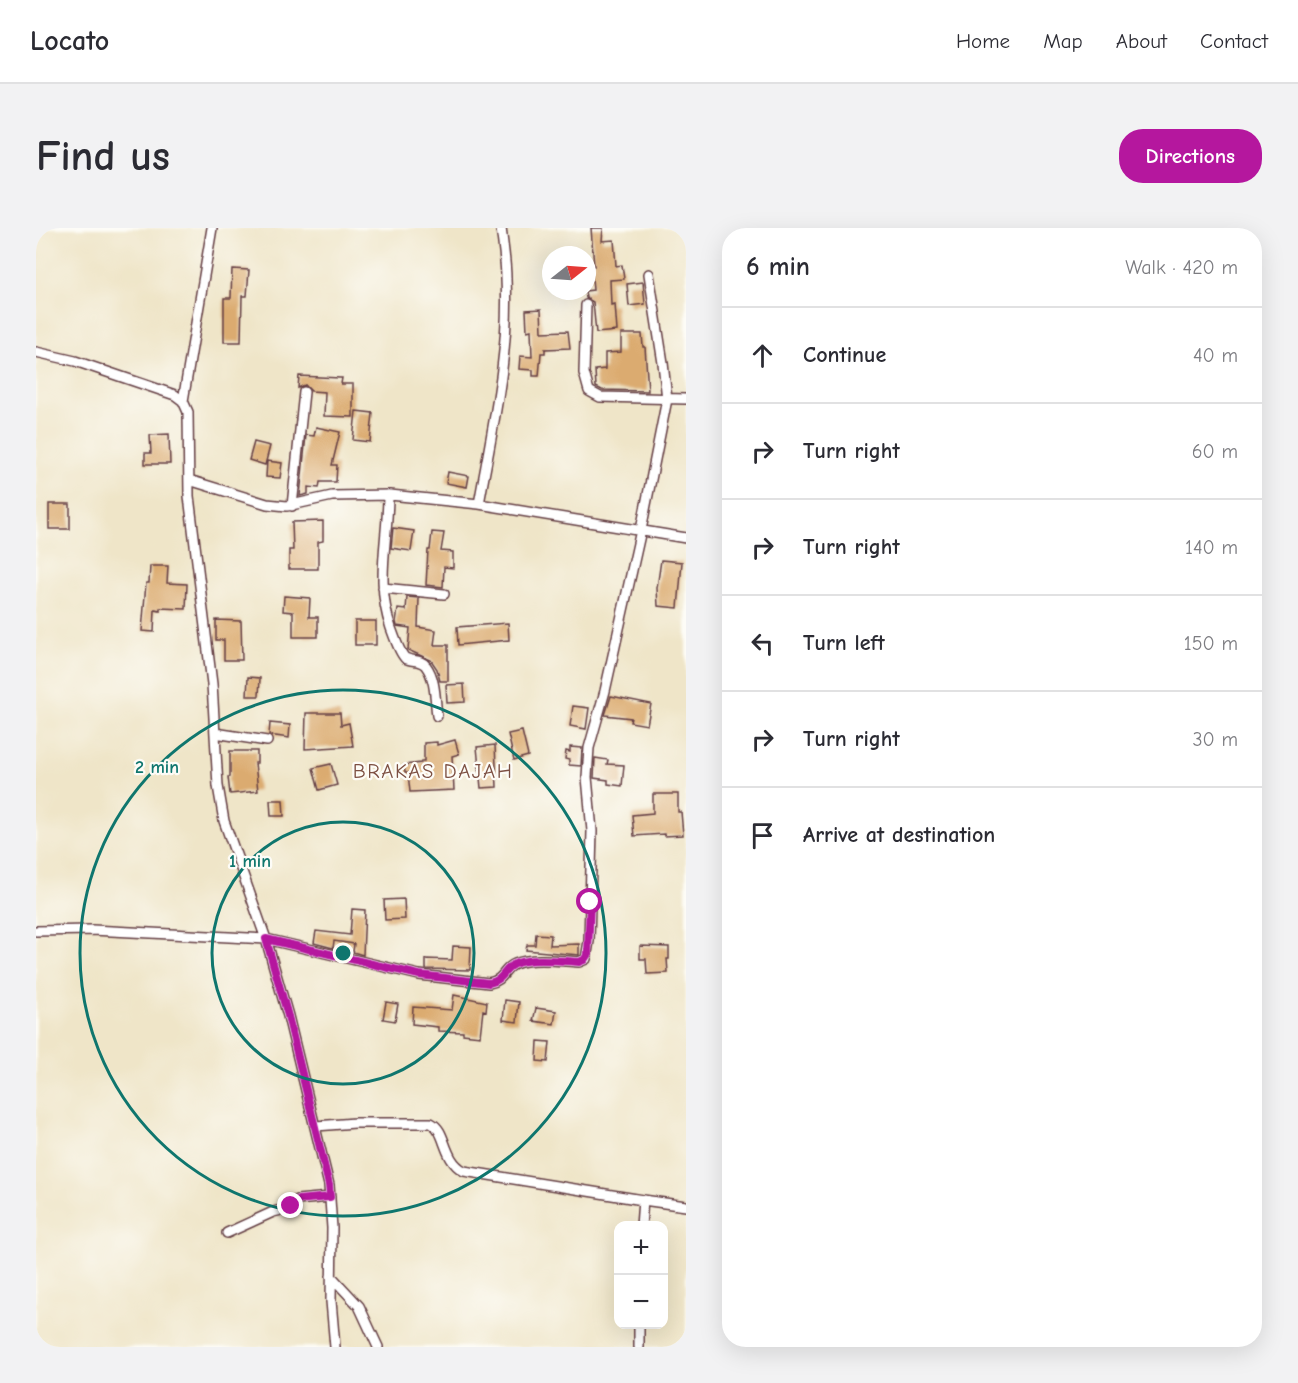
<!DOCTYPE html>
<meta charset="utf-8">
<style>
:root{--surface:#fff;--page:#f2f2f3;--text:#2b2b33;--muted:#7c7c81;--line:#e1e1e2;--accent:#b5179e}
body{margin:0;font-family:"Comic Neue",sans-serif;background:var(--page);color:var(--text)}
.controls{position:absolute;right:18px;bottom:18px;display:grid;overflow:hidden;border-radius:12px;box-shadow:0 6px 24px #0002}
.controls button{width:54px;height:54px;display:grid;place-items:center;padding:0;border:0;border-bottom:2px solid var(--line);background:var(--surface);color:var(--text);font:30px sans-serif}
.compass{position:absolute;left:506px;top:18px;width:54px;height:54px;border-radius:50%;background:var(--surface);box-shadow:0 6px 24px #0002;rotate:73deg}
.stop{position:absolute;width:18px;height:18px;margin:-14px;border:4px solid #b5179e;border-radius:50%;background:#fff}
.stop.end{background:#b5179e;border-color:#fff;box-shadow:0 2px 6px #0008}
.list{margin:0;padding:0;list-style:none}
h2{display:flex;justify-content:space-between;align-items:center;height:78px;margin:0;padding:0 24px;font-size:26px}
h2 small{font-size:20px;font-weight:400;color:var(--muted)}
.list li{display:grid;grid-template-columns:39px 1fr auto;gap:18px;align-items:center;box-sizing:border-box;height:96px;padding:0 24px;border-top:2px solid var(--line)}
.list b{display:block;font-size:22px;white-space:nowrap}
.list em{font-size:20px;font-style:normal;color:var(--muted)}
.icon{flex:none;width:33px;height:33px;fill:none;stroke:currentColor;stroke-width:2;stroke-linecap:round;stroke-linejoin:round}
.map{position:relative;flex:none;width:650px;height:1119px;overflow:hidden;border-radius:24px}
header{display:flex;align-items:center;gap:36px;box-sizing:border-box;height:84px;padding:0 30px;background:var(--surface);border-bottom:2px solid var(--line)}
header strong{font-size:28px}
nav{display:flex;gap:33px;margin-inline-start:auto;font-size:21px}
.intro{display:flex;align-items:center;justify-content:space-between;box-sizing:border-box;height:144px;padding:0 36px}
h1{margin:0;font-size:42px}
.button{padding:15px 27px;border-radius:24px;background:var(--accent);color:#fff;font-size:21px;font-weight:700}
main{display:flex;gap:36px;padding:0 36px}
aside{flex:1;background:var(--surface);border-radius:24px;box-shadow:0 6px 24px #0002}
.map>svg:first-child{display:block}
.building{fill:#dbab6f}
.lines{fill:none;stroke-linecap:round;stroke-linejoin:round}
.minor-casing{stroke:#633d43;stroke-width:12}
.minor{stroke:#fff;stroke-width:9}
.route{stroke:#b5179e;stroke-width:8}
.ring{fill:none;stroke:#0f766e;stroke-width:3}
.labels{text-anchor:middle;dominant-baseline:central;stroke-width:4.5;stroke-linejoin:round;paint-order:stroke}
.quarter-label{font-size:21px;letter-spacing:1.5px;fill:#7d5043;stroke:#fdfcf7}
.centre{fill:#0f766e;stroke:#fdfcf7;stroke-width:3}
.ring-label{font-size:18px;text-anchor:middle;font-weight:bold;fill:#0f766e;stroke:#fdfcf7;stroke-width:4.5;stroke-linejoin:round;paint-order:stroke}
</style>
<header>
<strong>Locato</strong>
<nav><a>Home</a><a>Map</a><a>About</a><a>Contact</a></nav>
</header>
<div class="intro"><h1>Find us</h1><a class="button">Directions</a></div>
<main>
<div class="map">
<svg width="650" height="1119" viewBox="0 0 650 1119">
<rect width="100%" height="100%" fill="#fdfcf7"/>
<filter id="ink" filterUnits="userSpaceOnUse"><feTurbulence type="fractalNoise" baseFrequency=".0167" numOctaves="2"/><feDisplacementMap in="SourceGraphic" scale="12" xChannelSelector="R" yChannelSelector="G"/><feConvolveMatrix kernelMatrix="1 2 1 2 8 2 1 2 1" color-interpolation-filters="sRGB"/></filter>
<filter id="wash" filterUnits="userSpaceOnUse"><feTurbulence type="fractalNoise" baseFrequency=".008" numOctaves="4" result="noise"/><feDisplacementMap in="SourceGraphic" scale="24" xChannelSelector="R" yChannelSelector="G"/><feGaussianBlur stdDeviation="1.35" result="paint"/><feColorMatrix in="noise" values="0 0 0 0 0 0 0 0 0 0 0 0 0 0 0 0 0 1.4 0 .05"/><feComposite in="paint" operator="in"/></filter>
<g filter="url(#wash)">
<rect width="100%" height="100%" fill="#efe5c8"/>
<g id="blocks">
<path class="building" d="M555 0H567L566 13 578 12 580 38 586 37 588 51 574 52 575 77 579 76 581 103 560 105 557 74 550 70 549 63 557 62 555 38H558Z
M196 41 213 42 211 68H206L205 114H188V70H195Z
M607 54 609 76 593 78 591 56Z
M505 81 506 104 532 103 534 120 509 121V125H505L503 148H497V142L483 141 484 128 496 129 495 102 491 103 490 82Z
M585 106H606L607 119H609L612 163 566 162 560 159 559 142 569 141V125L585 124Z
M263 148 304 150H306L305 156H317V189L288 188 289 164 275 163 269 157 262 160Z
M320 183 337 185 334 214 317 212Z
M280 199 304 204 296 237H301L300 254H284L283 260 272 259V266L264 268 270 207 278 208Z
M133 206 134 236H109V225H115L114 207Z
M218 214 234 218 229 237 213 232Z
M231 233 246 235 244 250 230 249Z
M412 244 433 248 431 259 410 255Z
M13 276H34V301H13Z
M287 293V313L282 314V341H253V322H257L256 294Z
M357 300 378 303 375 323 355 320Z
M396 304 408 305 405 323 417 324V340L408 339 407 359 390 357 392 322H394Z
M625 332 646 334 642 380 622 378 621 360Z
M114 338H132L131 355 151 356 150 381 124 380V383L119 382 118 404 106 403 110 355H113Z
M248 368 274 370 273 389H282V409H257V384L247 383Z
M371 369 383 370 382 399 400 402 398 417H412V453H404L401 441 395 432 372 422 374 400 361 398 360 394 362 381 370 382Z
M180 392 205 393 206 432H188V412H180Z
M319 393H340V417H319Z
M472 395 473 412 422 417 421 399Z
M212 449 224 450 223 468H211Z
M428 456 429 474 411 475 410 457Z
M575 468 615 476 611 497 594 494 595 490 569 487Z
M537 478 553 480 550 501 534 498Z
M270 485H304L305 497 313 495 317 518 269 521Z
M234 495 254 497 253 510 233 507Z
M486 503 492 528 478 532 472 506Z
M419 512 423 526 416 528 418 562 374 564 372 545H369L368 537 385 535V533H388V515L401 514V517Z
M459 517 461 559 445 560 441 519Z
M534 519 546 520 545 538 533 537V532L529 531 530 523 534 524Z
M194 523H221V535H219L222 563 194 566 192 549H194Z
M559 530 572 532 571 536 588 537 586 558 572 556V552L558 550Z
M295 536 301 557 283 562 277 540Z
M617 566H642V584H645L647 607 628 608V606L598 608 596 587 617 585Z
M234 572H247L248 588H235Z
M368 671 369 691 349 692 348 672Z
M316 681 329 682 327 727 317 724 318 716 298 713 297 720 278 715 280 703 314 707Z
M500 706 515 707 514 717 543 716V727L490 722 491 717H499Z
M417 718 435 719 434 742 390 741V731L416 732Z
M604 718 633 719V731H631L632 745 611 746 610 731H604Z
M418 767 451 774 450 783 447 782 444 808 427 806V804L402 803V799L376 796 377 779 416 782Z
M469 772 483 774 481 794 467 792Z
M350 774 362 776 359 793 347 791Z
M500 780 520 783 518 796 497 793Z
M502 813 514 814 512 834 501 833Z"/>
</g>
</g>
<g filter="url(#ink)">
<use href="#blocks" fill-opacity="0" stroke="#633d43" stroke-width="1.5"/>
<g class="lines">
<g class="minor-casing">
<path id="minor" d="M550 77 548 145 553 163 564 169 650 171
M0 124 39 133 139 167 147 173 152 184 153 268 176 456 182 558 188 593 230 711 252 788 293 957 296 1000 295 1073 299 1119
M147 173 176 0
M153 252 231 276 251 278 296 268 354 267 443 276 650 310
M352 267C352 313 339 354 355 400 358 408 363 424 369 430 376 434 385 431 390 438 400 451 399 473 401 488
M443 276C456 202 474 126 470 51 470 34 467 17 465 0
M256 278 268 164
M347 360 408 366
M179 505 231 513
M0 703 56 702 230 711 383 747 453 755C469 752 467 741 479 736 494 729 526 733 543 734L550 731 553 713 556 603 551 549 553 520 569 463 605 302 631 171 627 135 613 46
M280 898 319 895H395C411 903 406 931 428 943L607 972 650 978
M605 998 607 972
M191 1005 237 984 254 980 261 972 294 969
M295 1048 323 1078 342 1119
M603 1096V1119"/>
</g>
<use href="#minor" class="minor"/>
</g>
</g>
<g class="lines" filter="url(#ink)">
<path class="route" d="M255 978 258 974 261 972 294 969 293 957 252 788 230 711 383 747 453 755C469 752 467 741 479 736 494 729 526 733 543 734L548 732 552 726 554 674"/>
</g>
<g class="ring">
<circle cx="307" cy="725" r="131"/>
<circle cx="307" cy="725" r="263"/>
</g>
<g class="labels">
<g class="quarter-label">
<text x="397" y="543">BRAKAS DAJAH</text>
</g>
</g>
<circle cx="307" cy="725" r="9" class="centre"/>
<g class="ring-label">
<text x="121" y="545">2 min</text>
<text x="214" y="639">1 min</text>
</g>
</svg>
<div class="controls">
<button>+</button>
<button>−</button>
</div>
<svg class="compass" viewBox="-18 -18 36 36"><path d="M0-13l5 13h-10z" fill="#e53935"/><path d="M0 13l5-13h-10z" fill="#7c7c81"/></svg>
<div class="stop" style="left:554px;top:674px"></div>
<div class="stop end" style="left:255px;top:978px"></div>
</div>
<aside>
<h2>6 min<small>Walk · 420 m</small></h2>
<ul class="list">
<li><svg class="icon" aria-label="ahead" viewBox="0 0 24 24"><path d="M12 20V5M6 11l6-6 6 6"/></svg><div><b>Continue</b></div><em>40 m</em></li>
<li><svg class="icon" aria-label="right" viewBox="0 0 24 24"><path d="M7 20v-9h11M14 6l5 5-5 5"/></svg><div><b>Turn right</b></div><em>60 m</em></li>
<li><svg class="icon" aria-label="right" viewBox="0 0 24 24"><path d="M7 20v-9h11M14 6l5 5-5 5"/></svg><div><b>Turn right</b></div><em>140 m</em></li>
<li><svg class="icon" aria-label="left" viewBox="0 0 24 24"><path d="M17 20v-9H6M10 6l-5 5 5 5"/></svg><div><b>Turn left</b></div><em>150 m</em></li>
<li><svg class="icon" aria-label="right" viewBox="0 0 24 24"><path d="M7 20v-9h11M14 6l5 5-5 5"/></svg><div><b>Turn right</b></div><em>30 m</em></li>
<li><svg class="icon" aria-label="arrive" viewBox="0 0 24 24"><path d="M6 21V4h12l-3 4 3 4H6"/></svg><div><b>Arrive at destination</b></div></li>
</ul>
</aside>
</main>
